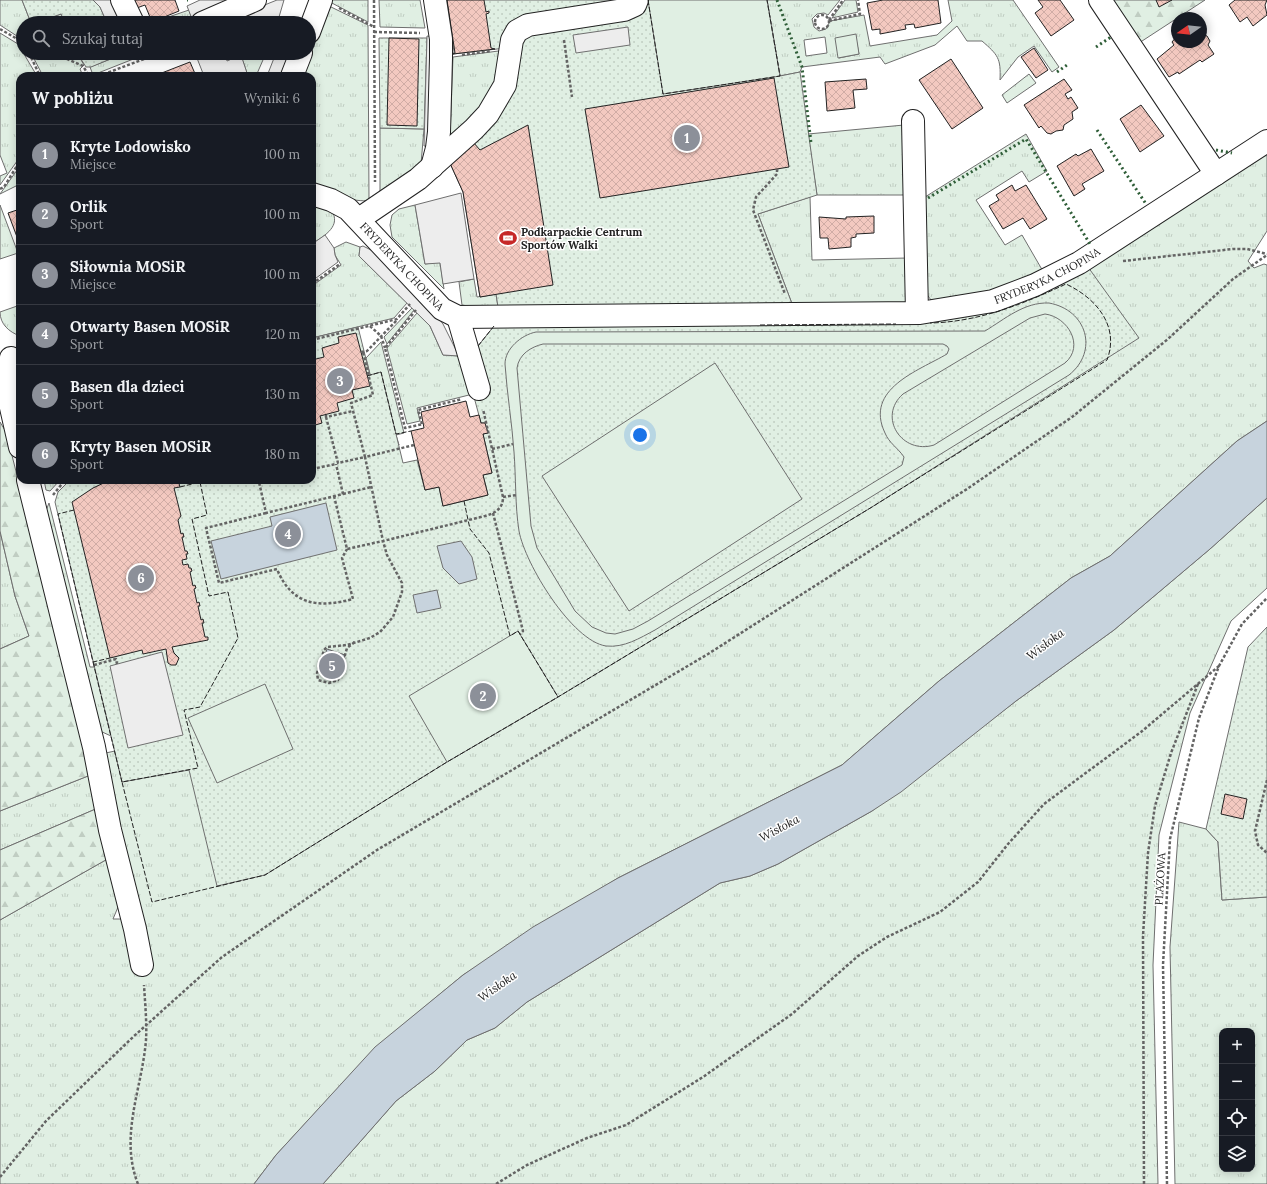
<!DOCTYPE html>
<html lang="pl">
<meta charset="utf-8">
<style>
:root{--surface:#171b24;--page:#242831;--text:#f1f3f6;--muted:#9ea1a6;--line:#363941;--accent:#8c9099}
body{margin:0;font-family:Lora,serif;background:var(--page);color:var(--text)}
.controls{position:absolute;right:12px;bottom:12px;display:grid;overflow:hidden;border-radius:8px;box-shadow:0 2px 10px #0003}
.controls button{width:36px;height:36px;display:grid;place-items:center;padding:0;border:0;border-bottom:1px solid var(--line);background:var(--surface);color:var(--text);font:20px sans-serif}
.compass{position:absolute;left:1171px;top:12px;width:36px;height:36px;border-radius:50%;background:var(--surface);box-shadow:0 2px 10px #0003;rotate:256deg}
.you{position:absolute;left:640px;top:435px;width:14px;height:14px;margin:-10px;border:3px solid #fff;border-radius:50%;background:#1a73e8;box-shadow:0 0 0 6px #1a73e833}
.badge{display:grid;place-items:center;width:26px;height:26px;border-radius:50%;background:var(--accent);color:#fff;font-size:13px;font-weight:700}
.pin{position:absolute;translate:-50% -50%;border:2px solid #fff;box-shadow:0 1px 4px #0006}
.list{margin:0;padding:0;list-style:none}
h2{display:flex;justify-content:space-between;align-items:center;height:52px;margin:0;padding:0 16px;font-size:17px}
h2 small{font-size:13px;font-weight:400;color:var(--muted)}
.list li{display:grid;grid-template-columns:26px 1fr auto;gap:12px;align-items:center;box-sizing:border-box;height:60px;padding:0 16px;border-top:1px solid var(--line)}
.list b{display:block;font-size:15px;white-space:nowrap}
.list p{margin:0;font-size:13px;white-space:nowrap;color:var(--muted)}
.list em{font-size:13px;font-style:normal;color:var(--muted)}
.icon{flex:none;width:22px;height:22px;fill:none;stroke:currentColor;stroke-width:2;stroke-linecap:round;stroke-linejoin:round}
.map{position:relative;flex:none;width:1267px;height:1184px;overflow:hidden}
.search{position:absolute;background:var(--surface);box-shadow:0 2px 10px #0003;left:16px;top:16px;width:300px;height:44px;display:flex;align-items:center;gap:10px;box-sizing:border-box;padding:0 14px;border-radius:22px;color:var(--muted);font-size:15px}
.panel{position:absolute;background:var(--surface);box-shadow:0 2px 10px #0003;left:16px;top:72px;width:300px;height:412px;border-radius:12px}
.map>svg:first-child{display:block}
.grass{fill:url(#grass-tufts);stroke:#6f6f6f;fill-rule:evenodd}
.forest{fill:url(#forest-firs);stroke:#6f6f6f}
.park{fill:url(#park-dots);stroke:#6f6f6f}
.pitch{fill:#e0efe3;stroke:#6f6f6f;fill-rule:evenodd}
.parking{fill:#ededed;stroke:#6f6f6f}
.water{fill:#c7d3dd;stroke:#6f6f6f}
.building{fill:url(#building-cross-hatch);stroke:#222}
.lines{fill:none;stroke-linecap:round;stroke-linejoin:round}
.minor-casing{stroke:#222;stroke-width:24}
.path{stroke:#646464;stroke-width:2.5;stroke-dasharray:3 2;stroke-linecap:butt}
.minor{stroke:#fff;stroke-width:22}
.hedge{stroke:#2f5e38;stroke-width:3;stroke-dasharray:2 3;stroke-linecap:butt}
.fence{stroke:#222;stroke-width:1;stroke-dasharray:5 2;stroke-linecap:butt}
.labels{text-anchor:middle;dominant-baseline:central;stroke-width:3;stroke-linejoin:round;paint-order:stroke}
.poi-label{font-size:11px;font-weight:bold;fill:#222;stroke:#fff;text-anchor:start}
.street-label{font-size:11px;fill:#222;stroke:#fff}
.water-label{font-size:12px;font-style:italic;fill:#222;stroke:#fff}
</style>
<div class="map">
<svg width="1267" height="1184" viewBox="0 0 1267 1184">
<defs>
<pattern id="grass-tufts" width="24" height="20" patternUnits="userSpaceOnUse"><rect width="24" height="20" fill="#e0efe3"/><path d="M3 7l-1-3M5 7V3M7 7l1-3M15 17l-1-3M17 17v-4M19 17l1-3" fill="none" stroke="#c0cdc2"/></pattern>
<pattern id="forest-firs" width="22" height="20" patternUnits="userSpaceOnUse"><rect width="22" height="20" fill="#e0efe3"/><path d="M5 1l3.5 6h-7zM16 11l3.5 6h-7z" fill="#c0cdc2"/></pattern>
<pattern id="park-dots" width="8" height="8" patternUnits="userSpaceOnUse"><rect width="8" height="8" fill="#e0efe3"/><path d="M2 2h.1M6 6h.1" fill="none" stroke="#c0cdc2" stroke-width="1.8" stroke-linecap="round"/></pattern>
<pattern id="building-cross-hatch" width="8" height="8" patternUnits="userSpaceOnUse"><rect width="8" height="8" fill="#f3c9c0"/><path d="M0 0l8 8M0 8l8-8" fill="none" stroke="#d0aca5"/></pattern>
</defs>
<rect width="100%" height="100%" fill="#fff"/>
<path class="grass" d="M0 0H22L31 23H23V40L0 25Z
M331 0H368V22L330 2Z
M379 0H420L425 28 380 27Z
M767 0H840L828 15 824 13 817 14 812 19 814 27 819 31 826 29 830 21 864 15 870 46 937 35 952 21 948 0H1013L1059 67 1052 72 1034 46 1018 57 1000 80C1001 58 998 55 982 41H967L957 26 935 45 885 64 880 57 802 67 800 72 780 76ZM855 34 859 54 839 58ZM825 37 827 53 806 56 804 40Z
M845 0H856L858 12 832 18Z
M329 6 368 25 369 200C356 204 326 191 312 187V76H301Z
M189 10 192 19 187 23H151Z
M61 14 65 23H36Z
M0 33 18 44 37 76H20V157L0 185V176L7 173 0 155Z
M506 50 497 90 450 138 453 57Z
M31 53H77L84 65 80 69 83 76H43Z
M126 53H140L141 56 93 75 90 67Z
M240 53H266L256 76H248Z
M1029 74 1036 83 1007 103 1002 95Z
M904 125 906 195H817L808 134Z
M380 128 424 129 421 164 380 195Z
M1026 134 1047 171 1029 182 1022 171 976 200 1005 245 1022 235 1044 273 1021 288 934 304 925 292V197Z
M1267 147V231L1248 261 1254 268 1264 264 1267 265V421L1237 441 1110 556 1071 578 939 681 842 765 618 878 463 975 375 1048 276 1155 254 1184H0V920L111 857 121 900 113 919H126L101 754 115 751 122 782 276 575 981 312Z
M20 166V184L0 194Z
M810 197 812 260 908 258 911 307 794 309 758 214Z
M312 202 333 213C340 228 322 237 312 244Z
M0 205 18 253 0 259Z
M415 205 425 264 440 262 444 289 392 237 390 225 392 215 399 209Z
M346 242 360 247 359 256 407 303 394 318 312 338V286L341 265 335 255 334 248Z
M474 279 477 297 496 294 498 307H471L462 305 459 282Z
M20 305V336C9 332 0 324 0 312Z
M412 308 414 310 387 344 384 337Z
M417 313 430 326 443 355 459 356 473 394 417 408 420 421 407 424 387 348Z
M381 342 404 433 396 435 399 445 376 398 366 358Z
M44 480H60L50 491 46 490Z
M1267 498V588L1231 621 1190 713 1159 835 1153 965 1158 1184H323L396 1101 435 1071 467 1040 495 1028 527 1002 720 883 750 876 778 864 872 811 1016 701 1114 630 1210 549Z
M49 503 90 667H95L111 736 100 731 44 516Z
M0 531 15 596 29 636 0 649Z
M93 774 98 808 0 850V811Z
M1179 822 1206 829 1218 842 1222 900 1267 897V1184H1175L1170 947ZM1222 1031H1252V1169H1222Z"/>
<path class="forest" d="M1110 0H1205L1139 43Z
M0 422 6 432 93 774 0 811V649L29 636 15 596 0 531Z
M98 808 111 857 0 920V850Z"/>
<path class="park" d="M22 0H93L100 7 107 23H65L61 14 36 23H31Z
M447 0H767L780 76 800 72 817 195 758 214 794 309 498 307 496 294 480 297 463 192 449 161 489 104 506 48 453 54 454 52Z
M379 38H427L424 129 380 128Z
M77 53H120V55L91 67H86Z
M1088 267 1139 338 872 507 558 697 447 762 265 875 217 886 189 770 122 782 55 502 58 492 70 480H312V338L358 327 370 375 381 372 403 463 417 460 425 490 439 487 443 506 488 495 483 475 492 473 483 434 488 433 485 423H481L474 397 490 393 478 346 494 326 938 318Z
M1267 627V897L1222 900 1218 842 1206 829 1248 647Z"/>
<path class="pitch" d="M648 0H767L780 76 663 94Z
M856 34 859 54 838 58 835 38Z
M1049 303C1087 310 1099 351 1069 375L655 630C640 638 624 648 606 646 572 641 525 564 519 531 515 506 516 478 514 452 512 423 507 394 505 364 505 349 521 335 536 332L985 331C1005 319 1024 302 1049 303ZM1045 314C1068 317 1085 346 1065 363L934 445C902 455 877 417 903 394L1030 318ZM543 344H943L947 346 949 349 947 354C918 371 864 389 885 433 889 443 898 448 904 457L902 465 648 621 633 629 615 634 606 633 592 627 575 611 537 548 531 526 517 368C519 354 531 347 543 344Z
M715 363 802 499 629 611 542 476Z
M518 631 558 697 447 762 409 696Z
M265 684 293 749 217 783 188 718Z"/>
<path class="parking" d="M93 0H115L124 23H107L100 7Z
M200 0H234L192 19 187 6Z
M277 0H284L279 17 264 23H220Z
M628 27 630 45 576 53 573 35Z
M427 36 434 37 431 146H424Z
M195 53H225L227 61 241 55 248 76H204Z
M276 53H290L280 76H267Z
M461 193 474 279 443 284 440 263 425 264 415 205Z
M325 235 334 248 335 255 338 262 312 281V244Z
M363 246 371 250 433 311 443 324 459 356 443 355 430 326 359 256 360 247Z
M162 652 183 735 128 748 110 666Z"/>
<path class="water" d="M1267 421V498L1210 549 1114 630 1016 701 901 792 872 811 778 864 750 876 720 883 527 1002 495 1028 467 1040 435 1071 396 1101 323 1184H254L276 1155 375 1047 463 975 533 927 618 878 842 765 939 681 1071 578 1110 556 1237 441Z
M326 503 337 550 221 579 211 541 272 526 270 517Z
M461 541 472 557 477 579 459 584 443 568 437 546Z
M437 590 441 608 417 613 413 595Z
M327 649 345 655 337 679 319 673Z"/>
<path class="building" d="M130 0H175L179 11 152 22 145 5 134 9Z
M447 0H484L486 12 489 11V13L486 14 491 48 495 49 453 54 455 53Z
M883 0H938L941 23 915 28 914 24 905 25 906 29 880 34V29L872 30 867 3Z
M1038 0H1060L1074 20 1051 36 1035 13 1043 7Z
M1156 0H1172L1159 7Z
M1235 0H1267L1265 5 1267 15 1253 26 1247 17 1240 22 1229 5Z
M1202 34 1207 36 1210 41 1208 45 1214 54 1202 62 1200 60 1179 74 1178 72 1169 77 1157 59 1174 45 1172 42 1177 36V42H1201Z
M389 38 419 39 417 126 387 125Z
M1034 48 1048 70 1036 78 1021 57Z
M951 59 983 108 952 129 919 80Z
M190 62 196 76H154Z
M774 78 789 167 600 198 585 109Z
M866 79 867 89 853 90 855 108 827 111 825 82Z
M1064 79 1072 90 1065 94 1068 99 1071 97 1078 108 1072 112 1073 119 1064 125 1063 130 1056 131 1051 134 1047 133 1041 126 1039 128 1024 105Z
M1141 105 1164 136 1140 152 1120 119Z
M528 125 553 285 480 297 463 192 449 161 473 142 480 150Z
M1091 149 1104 171 1082 184 1085 189 1074 196 1057 166 1076 154 1078 156Z
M1012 185 1015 191 1026 185 1047 219 1030 229 1023 218 1003 229 989 206 999 200 996 195Z
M20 209V245L8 213Z
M874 216V233L856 234V237L851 238V247L829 249 828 238H820L819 217 846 219V217Z
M356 333 370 386 352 390 354 398 337 403 339 411 320 416 322 423 312 426V360L324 357 322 348 339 343 338 337Z
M466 401 470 417 479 415 481 423H485L488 433 483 434 492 473 483 475 488 495 443 506 439 487 425 490 411 431 424 428 421 412Z
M110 480H178L180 487 174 488 181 516 178 520 181 534 183 533 184 537H182L185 551H187L188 554H186L187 559 182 560 183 565 188 564 189 568H191L192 571 190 572 193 586 195 585 196 588 194 589 197 603 199 602 200 606H198L201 620 203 619 204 623H202L205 637H208V640L172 647 174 653 179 658 176 665H171L168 663 166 649 143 654 142 650 110 658 72 502 93 488Z
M1225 794 1247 799 1243 819 1221 814Z"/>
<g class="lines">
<g class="minor-casing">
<g id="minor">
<path d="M122 0 133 23"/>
<path d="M1100 0 1216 174"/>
<path d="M202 23 255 0"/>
<path d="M309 32 321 0"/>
<path d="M292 76 301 53"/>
<path d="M913 121 917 313"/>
<path d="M432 167 437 148 439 132 441 58V39L435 0"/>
<path id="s1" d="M312 194 331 200 348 209 442 309 458 317 920 313 993 301 1035 285 1079 263 1267 141"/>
<path d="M359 219 418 179 474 129 488 114 505 85 512 40 517 31 528 25 624 10 635 5 637 0"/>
<path d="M458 317 479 389"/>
<path d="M11 358 10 403 20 447"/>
<path d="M28 480 94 747 110 830 135 929 142 965"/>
</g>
</g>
<path class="path" d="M374 0 375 182
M339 8 374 27
M815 22a7 7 0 1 1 14 0a7 7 0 1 1-14 0Z
M829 20 843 0
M829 21 860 14 858 0
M0 29 19 40 23 44
M374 32 420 33
M564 40 572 97
M29 53 40 76
M53 53 83 66 89 76
M462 55 490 51
M99 76 160 53
M777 169V174L756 197 753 210 785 294
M0 189 4 187 20 161
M1123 261 1233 249H1247L1267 254
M312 284 340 264
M416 310 385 348 405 428 423 424
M370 326 381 336 385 348
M312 340 397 319 410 304
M361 352 367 351 397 320
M326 415V417L353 411
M326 417 338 463 365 457 351 403 373 395 363 352
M422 424 418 410 462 399
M414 445 365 457 383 541 485 516C495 513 503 509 503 497L483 409
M492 449 513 444
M312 469 336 464
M268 480 259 482 266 513 343 494 336 464
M343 494 371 487
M53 495 65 480
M334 496 347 549 383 541 387 555 402 583V592L393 617 380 632 370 638 347 645 327 647 324 650 317 673 318 680 329 683 338 680 347 648 355 642
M503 497 517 495
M266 513 206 528 219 583 277 569C292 606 319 608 353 599L342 558 347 549
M493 513 523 631 520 634
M94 665 116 659 117 664
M1267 780 1255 831 1258 845 1267 853
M0 1177 46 1121 133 1037 222 957 377 850 708 654 967 489 1072 417 1168 339 1233 279 1267 255
M138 1184C119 1136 142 1089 146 1040 147 1022 145 1003 144 985
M496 1184 527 1165 587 1138 626 1125 703 1077 792 1014 858 956 887 937 940 912 978 882 1008 844 1044 804 1141 732 1219 666
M1144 1184 1143 936 1148 853 1155 806 1171 753 1198 684
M1167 1184 1163 965 1170 839 1199 718 1219 666 1242 624 1267 598"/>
<use href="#minor" class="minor"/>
<path class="hedge" d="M187 0H188
M777 0 802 67 811 143
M1096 47 1111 37
M1057 72 1067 65
M1097 130 1146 204
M1216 150 1232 153
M928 198 1026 139 1090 244"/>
<path class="fence" d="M648 0 663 94 780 76 767 0
M760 325 896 324
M478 346 494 326
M367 376 381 372 396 434 411 431
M200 482 207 515 192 519 209 596 228 592 238 638 200 707 184 710 198 768 122 782 152 902 265 875 447 762 558 697 872 507 1107 360C1120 326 1096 298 1066 284 1023 304 979 322 930 323
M180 487 208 480
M464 501 470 529 489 553 510 636 518 631 558 697
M74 510 58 514 93 662 110 658
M93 662 122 782"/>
</g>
<defs>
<g id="stadium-bare" transform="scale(1.38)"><path d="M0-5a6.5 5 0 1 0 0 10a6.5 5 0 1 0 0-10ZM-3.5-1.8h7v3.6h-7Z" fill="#c62828" stroke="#fff" stroke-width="2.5" paint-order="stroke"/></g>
</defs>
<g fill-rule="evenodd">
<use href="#stadium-bare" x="508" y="238"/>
</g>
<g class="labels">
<g class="poi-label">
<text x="521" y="232">Podkarpackie Centrum<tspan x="521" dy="13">Sportów Walki</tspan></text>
</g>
<g class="street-label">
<text stroke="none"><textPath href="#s1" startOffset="118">FRYDERYKA CHOPINA</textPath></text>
<text stroke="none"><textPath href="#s1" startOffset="790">FRYDERYKA CHOPINA</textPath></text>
<text transform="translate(1160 879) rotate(-87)">PLAŻOWA</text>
</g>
<g class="water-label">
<text transform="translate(1045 644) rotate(-37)">Wisłoka</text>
<text transform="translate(779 828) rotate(-28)">Wisłoka</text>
<text transform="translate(497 986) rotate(-35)">Wisłoka</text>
</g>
</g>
</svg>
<div class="controls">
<button>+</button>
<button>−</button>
<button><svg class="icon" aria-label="locate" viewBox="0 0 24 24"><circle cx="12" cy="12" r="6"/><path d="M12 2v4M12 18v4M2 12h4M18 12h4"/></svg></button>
<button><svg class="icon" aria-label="layers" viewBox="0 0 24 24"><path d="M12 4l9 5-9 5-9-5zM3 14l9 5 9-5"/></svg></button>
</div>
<svg class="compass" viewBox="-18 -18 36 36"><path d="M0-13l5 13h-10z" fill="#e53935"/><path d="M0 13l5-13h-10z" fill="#9ea1a6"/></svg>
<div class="you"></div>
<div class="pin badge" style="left:687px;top:138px">1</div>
<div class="pin badge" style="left:483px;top:696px">2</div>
<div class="pin badge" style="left:340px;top:381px">3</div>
<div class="pin badge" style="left:288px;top:534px">4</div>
<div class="pin badge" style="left:332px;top:666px">5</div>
<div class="pin badge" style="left:141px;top:578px">6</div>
<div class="search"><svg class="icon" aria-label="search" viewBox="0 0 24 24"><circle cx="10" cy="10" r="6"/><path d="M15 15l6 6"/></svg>Szukaj tutaj</div>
<section class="panel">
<h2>W pobliżu<small>Wyniki: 6</small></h2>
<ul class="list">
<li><span class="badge">1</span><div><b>Kryte Lodowisko</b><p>Miejsce</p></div><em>100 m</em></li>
<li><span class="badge">2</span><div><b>Orlik</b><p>Sport</p></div><em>100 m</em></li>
<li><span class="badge">3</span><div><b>Siłownia MOSiR</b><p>Miejsce</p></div><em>100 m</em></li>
<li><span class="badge">4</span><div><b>Otwarty Basen MOSiR</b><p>Sport</p></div><em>120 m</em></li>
<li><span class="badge">5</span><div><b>Basen dla dzieci</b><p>Sport</p></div><em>130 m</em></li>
<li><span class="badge">6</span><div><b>Kryty Basen MOSiR</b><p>Sport</p></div><em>180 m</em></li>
</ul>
</section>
</div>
